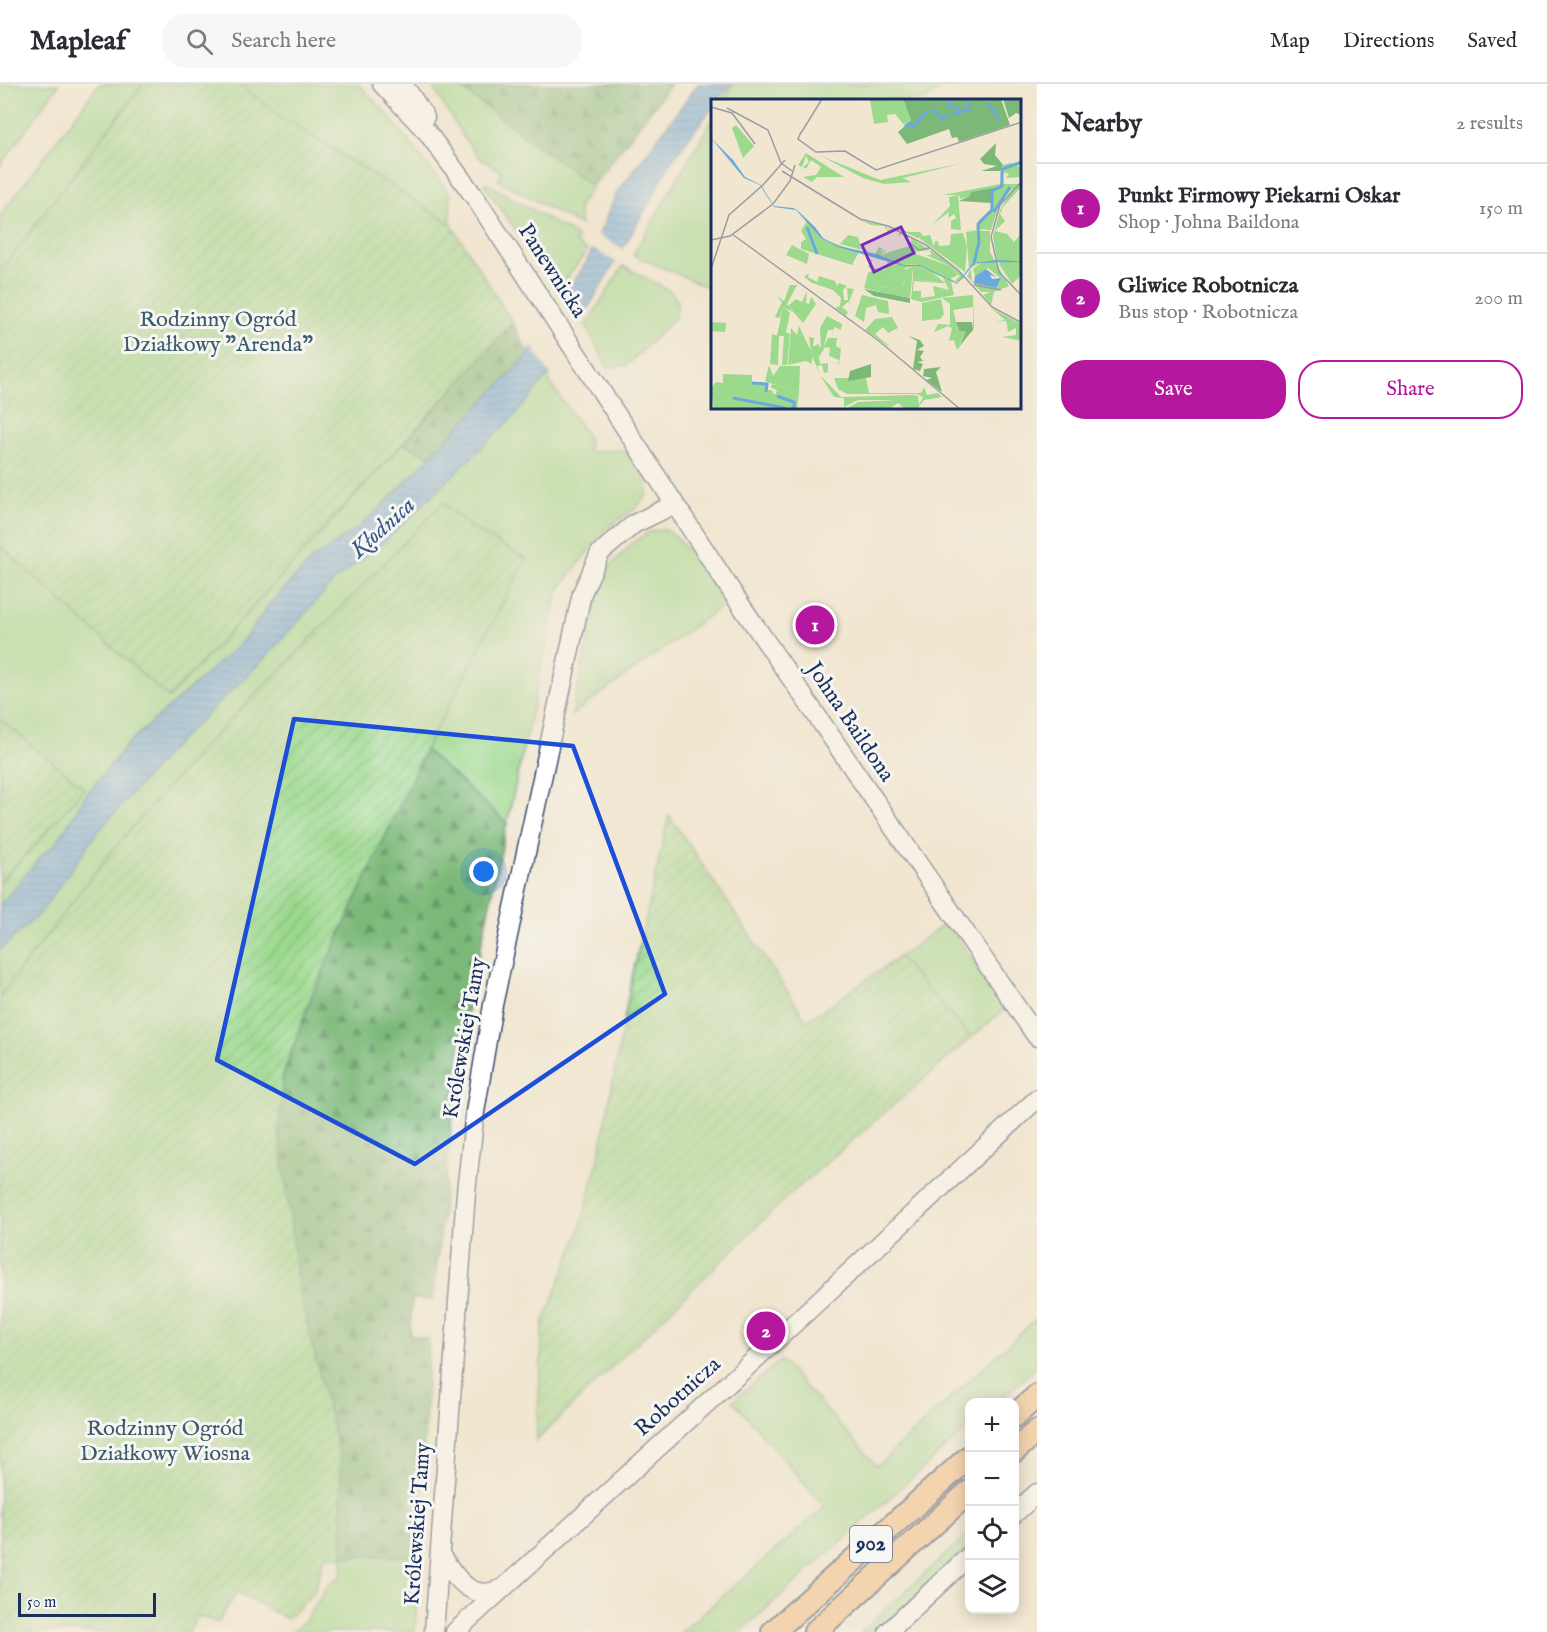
<!DOCTYPE html>
<meta charset="utf-8">
<style>
:root{--surface:#fff;--page:#f7f7f7;--text:#2b2b33;--muted:#7c7c81;--line:#e1e1e2;--accent:#b5179e}
body{margin:0;font-family:"IM FELL English",serif;background:var(--page);color:var(--text)}
.controls{position:absolute;right:18px;bottom:18px;display:grid;overflow:hidden;border-radius:12px;box-shadow:0 3px 15px #0003}
.controls button{width:54px;height:54px;display:grid;place-items:center;padding:0;border:0;border-bottom:2px solid var(--line);background:var(--surface);color:var(--text);font:30px sans-serif}
.scale{position:absolute;left:18px;bottom:15px;width:138px;box-sizing:border-box;padding-left:6px;border:3px solid #1b2f5e;border-top:0;font-size:16px;line-height:21px;white-space:nowrap;color:#1b2f5e;-webkit-text-stroke:4px #f6f6f2;paint-order:stroke}
.you{position:absolute;left:484px;top:788px;width:21px;height:21px;margin:-15px;border:4px solid #fff;border-radius:50%;background:#1a73e8;box-shadow:0 0 0 9px #1a73e833}
.badge{display:grid;place-items:center;width:39px;height:39px;border-radius:50%;background:var(--accent);color:#fff;font-size:20px;font-weight:700}
.pin{position:absolute;translate:-50% -50%;border:3px solid #fff;box-shadow:0 2px 6px #0006}
.list{margin:0;padding:0;list-style:none}
h2{display:flex;justify-content:space-between;align-items:center;height:78px;margin:0;padding:0 24px;font-size:26px}
h2 small{font-size:20px;font-weight:400;color:var(--muted)}
.list li{display:grid;grid-template-columns:39px 1fr auto;gap:18px;align-items:center;box-sizing:border-box;height:90px;padding:0 24px;border-top:2px solid var(--line)}
.list b{display:block;font-size:22px;white-space:nowrap}
.list p{margin:0;font-size:20px;white-space:nowrap;color:var(--muted)}
.list em{font-size:20px;font-style:normal;color:var(--muted)}
.actions{display:flex;gap:12px;padding:18px 24px}
.actions a{flex:1;padding:14px 0;border:2px solid var(--accent);border-radius:24px;text-align:center;font-size:21px;color:var(--accent)}
.actions .main{background:var(--accent);color:#fff}
.icon{flex:none;width:33px;height:33px;fill:none;stroke:currentColor;stroke-width:2;stroke-linecap:round;stroke-linejoin:round}
.map{position:relative;flex:none;width:1037px;height:1548px;overflow:hidden}
header{display:flex;align-items:center;gap:36px;box-sizing:border-box;height:84px;padding:0 30px;background:var(--surface);border-bottom:2px solid var(--line)}
header strong{font-size:28px}
nav{display:flex;gap:33px;margin-inline-start:auto;font-size:21px}
.search{width:420px;height:54px;background:var(--page);display:flex;align-items:center;gap:15px;box-sizing:border-box;padding:0 21px;border-radius:24px;color:var(--muted);font-size:22px}
main{display:flex}
aside{flex:1;background:var(--surface)}
.map>svg:first-child{display:block}
.grass{fill:#9bd98d;stroke:#5b8476;stroke-width:1.5}
.forest{fill:url(#forest-firs);stroke:#4c746b;stroke-width:1.5}
.garden{fill:url(#garden-furrows);stroke:#5b8476;stroke-width:1.5}
.water{fill:url(#water-rules);stroke:#446c9e;stroke-width:1.5}
.pier{fill:#f1e6d0}
.lines{fill:none;stroke-linecap:round;stroke-linejoin:round}
.tertiary-casing{stroke:#3b4a6f;stroke-width:21}
.primary-casing{stroke:#3b4a6f;stroke-width:26}
.tertiary{stroke:#fff;stroke-width:18}
.primary{stroke:#f6be87;stroke-width:22}
.marked{fill:none;stroke:#1d4ed8;stroke-width:4.5;stroke-linejoin:round}
.labels{text-anchor:middle;dominant-baseline:central;stroke-width:6;stroke-linejoin:round;paint-order:stroke}
.shield{fill:#f6f6f2;stroke:#5d6b8a;stroke-width:1.5}
.shield-label{font-size:21px;font-weight:bold;fill:#1b2f5e}
.street-label{font-size:22px;fill:#1b2f5e;stroke:#f6f6f2}
.park-label{font-size:22px;fill:#3b5a6a;stroke:#f6f6f2}
.water-label{font-size:24px;font-style:italic;fill:#37598a;stroke:#f6f6f2}
.inset-river{fill:none;stroke:#6ca8dd;stroke-width:3}
.inset-road{fill:none;stroke:#9b9da2;stroke-width:1.5}
.view{fill:#7b2cbf;fill-opacity:0.15;stroke:#7b2cbf;stroke-width:3}
.inset-edge{fill:none;stroke:#1b2f5e;stroke-width:3}
</style>
<header>
<strong>Mapleaf</strong>
<div class="search"><svg class="icon" aria-label="search" viewBox="0 0 24 24"><circle cx="10" cy="10" r="6"/><path d="M15 15l6 6"/></svg>Search here</div>
<nav><a>Map</a><a>Directions</a><a>Saved</a></nav>
</header>
<main>
<div class="map">
<svg width="1037" height="1548" viewBox="0 0 1037 1548">
<defs>
<pattern id="forest-firs" width="22" height="20" patternUnits="userSpaceOnUse" patternTransform="scale(1.5)"><rect width="22" height="20" fill="#7cb978"/><path d="M5 1l3.5 6h-7zM16 11l3.5 6h-7z" fill="#659766"/></pattern>
<pattern id="garden-furrows" width="10" height="10" patternUnits="userSpaceOnUse" patternTransform="scale(1.5)"><rect width="10" height="10" fill="#9bd98d"/><path d="M-1 1l2-2M0 10L10 0M9 11l2-2" fill="none" stroke="#85bb7c"/></pattern>
<pattern id="water-rules" width="6" height="5" patternUnits="userSpaceOnUse" patternTransform="scale(1.5)"><rect width="6" height="5" fill="#6ca8dd"/><path d="M0 2.5h6" fill="none" stroke="#5889b6"/></pattern>
</defs>
<rect width="100%" height="100%" fill="#f6f6f2"/>
<filter id="ink" filterUnits="userSpaceOnUse"><feTurbulence type="fractalNoise" baseFrequency=".0167" numOctaves="2"/><feDisplacementMap in="SourceGraphic" scale="12" xChannelSelector="R" yChannelSelector="G"/><feConvolveMatrix kernelMatrix="1 2 1 2 8 2 1 2 1" color-interpolation-filters="sRGB"/></filter>
<filter id="wash" filterUnits="userSpaceOnUse"><feTurbulence type="fractalNoise" baseFrequency=".008" numOctaves="4" result="noise"/><feDisplacementMap in="SourceGraphic" scale="24" xChannelSelector="R" yChannelSelector="G"/><feGaussianBlur stdDeviation="1.35" result="paint"/><feColorMatrix in="noise" values="0 0 0 0 0 0 0 0 0 0 0 0 0 0 0 0 0 1.4 0 .05"/><feComposite in="paint" operator="in"/></filter>
<g filter="url(#wash)">
<rect width="100%" height="100%" fill="#f1e6d0"/>
<path class="grass" d="M0 0H59L0 82Z
M99 0H143L0 187V132Z
M239 0H358L385 27 450 110 451 140 280 32Z
M431 0H455L592 102 578 124 580 141 498 96 502 87 479 74 462 51Z
M733 0H945L926 16H723Z
M713 34V205H712L633 171Z
M485 98 578 153 575 158 587 167 558 206 484 101Z
M623 182 670 207 678 218 675 234 626 282 607 283 586 241Z
M550 289 549 297 589 355 588 368 624 366 647 397V411L635 425 604 446 558 507 507 739 425 666 526 475 473 445 443 419 295 571 201 665 110 769 0 912V866L42 827 95 751 177 659 264 575 335 496 385 457 515 331Z
M403 360 431 372 378 426 356 445 313 475 270 519 250 548 238 562 128 659 84 714 56 760 42 771 0 821V798L31 766 84 704 0 635V462L169 614Z
M663 445 676 452 727 518 572 631 598 510 610 482 631 460 649 448Z
M947 838 1005 925 971 954 899 873Z
M1037 1234V1283L997 1318H969V1343L740 1548H681L825 1423 733 1317 781 1276 877 1382Z
M969 1449V1463L877 1548H861Z
M343 1472H419L415 1548H291L304 1538 329 1500 341 1492Z"/>
<path class="forest" d="M455 0H671L592 102Z
M513 239 528 269 524 276 431 372 403 360Z
M425 666 507 739 460 961 433 1216 412 1215 410 1251 429 1255 419 1472H343L340 1374 299 1207 279 1047 283 991 311 913Z"/>
<path class="garden" d="M143 0H239L280 32 451 140 513 239 169 614 0 462V187Z
M443 419 473 445 526 475 425 666 311 913 283 991 279 1047 299 1207 340 1374 343 1472H325L314 1508 287 1535 237 1508 218 1538 198 1532 189 1548H0V912L110 769 201 665 295 571Z
M0 635 84 704 31 766 0 798Z
M669 731 807 937 899 873 971 954 787 1113 536 1357 543 1240 579 1149 599 1073 631 898Z"/>
<path class="water" d="M698 0H731L718 16H713V23L674 73 631 151 550 289 515 331 385 457 335 496 264 575 177 659 95 751 42 827 0 866V821L42 771 56 760 84 714 128 660 238 562 250 548 270 519 313 475 356 445 378 426 524 276 586 179 617 109Z"/>
<path class="pier" d="M596 150 626 167 618 179 590 163Z
M561 212 581 242 551 292 531 260Z"/>
</g>
<g filter="url(#ink)">
<g class="lines">
<g class="tertiary-casing">
<path id="tertiary" d="M382 0 427 48 476 115 736 514 1037 953
M403 0 425 33
M1014 1430 1037 1409
M441 1472C456 1493 471 1519 501 1505
M434 1548 466 1108 475 1028 493 921 527 764 582 509 600 469 634 440 675 420
M455 1548 774 1258 1037 1015
M888 1548 969 1472"/>
</g>
<g class="primary-casing">
<path id="primary" d="M1014 1332 1037 1312
M1014 1367 1037 1347
M773 1548 969 1373
M815 1548 969 1408"/>
</g>
<use href="#tertiary" class="tertiary"/>
<use href="#primary" class="primary"/>
</g>
</g>
<path d="M0 0H1037V1548H0ZM294 635 573 662 665 910 415 1080 217 976Z" fill="#f1e6d0" fill-opacity=".55" fill-rule="evenodd"/>
<path class="marked" d="M294 635 573 662 665 910 415 1080 217 976Z"/>
<g class="labels">
<rect class="shield" x="850" y="1442" width="42" height="36" rx="4.5"/>
<g class="shield-label">
<text x="871" y="1460">902</text>
</g>
<g class="street-label">
<text transform="translate(552 187) rotate(57)">Panewnicka</text>
<text transform="translate(850 638) rotate(56)">Johna Baildona</text>
<text transform="translate(465 954) rotate(-80)">Królewskiej Tamy</text>
<text transform="translate(678 1313) rotate(-42)">Robotnicza</text>
<text transform="translate(418 1440) rotate(-86)">Królewskiej Tamy</text>
</g>
<g class="park-label">
<text x="218" y="236">Rodzinny Ogród<tspan x="218" dy="25">Działkowy "Arenda"</tspan></text>
<text x="165" y="1345">Rodzinny Ogród<tspan x="165" dy="25">Działkowy Wiosna</tspan></text>
</g>
<g class="water-label">
<text transform="translate(383 444) rotate(-42)">Kłodnica</text>
</g>
</g>
<g transform="translate(711 15)">
<rect width="310" height="310" fill="#f1e6d0"/>
<path d="M95 54 133 78H106L101 83 92 78 105 76 110 68 100 61 95 70 92 68 98 63 95 57 91 68 87 66ZM110 57 169 81 252 64 192 79 200 83 173 85 152 79ZM310 61 300 64 310 68V78L295 79 298 75 292 73 291 85H310V88L292 108 289 115 294 122 284 132 296 135 303 143 310 135V176L301 185 288 165 292 162 286 161 282 138 289 111 299 94 284 118 302 89 288 106 280 131 265 130 268 121 280 110V91L260 93V97L249 100 248 96H232L289 85 292 66ZM247 96 250 131 240 130V122L245 119 243 115 237 119 238 113 222 125 239 107 238 98ZM146 120 155 123 166 125 176 128V131L180 129 194 135 234 161 254 178 247 183 240 182 243 196 210 203 200 200 202 180 228 183V179L206 167 202 168 200 190 192 188 194 179 176 175 174 185 186 189 184 198 177 197 178 189 170 188 157 174 162 171 157 168 161 159 160 169 174 171 177 161 164 155 168 148 172 150 169 152 176 151 169 156 194 166 209 165 244 182 249 177 239 167 215 156H220L219 151 202 153 196 144H200V139L190 135 188 138V133L180 130 177 133 173 127 160 126ZM180 162 192 168V172L196 173 194 169 201 168V178L178 172ZM222 174 240 182 232 179 238 191 222 187 224 197 210 199V192H202L203 182 229 184H234ZM177 126 197 133H209L212 137 219 136 223 148 224 142H227L228 147 239 146 240 135 252 134 256 147 254 173 208 139 212 137 207 139ZM253 131 279 132V153L298 187 283 193 280 206 272 196 279 193H270L256 177 260 170 261 182 284 189 289 179 277 169 264 177 262 170 270 164 258 169 255 133 263 132ZM137 136 147 138 150 149 163 154 129 145ZM98 174 97 178 106 183 108 177 124 182 126 187 128 184 136 187 132 191 133 201H137L136 189 143 190 138 203 142 206 137 203 131 208 137 213 135 217 124 209 129 207 130 199 122 191 101 184 93 178ZM79 186H86L76 205 81 213 72 208 69 219 64 218 71 203 66 197 73 202ZM262 196 263 229 262 231V208L242 211 247 231H256L248 246 257 237 246 251 243 241 238 242 241 229 237 227 223 233 227 225 239 226V205L231 199ZM230 200 233 215 229 220 211 222V204ZM280 209 310 225V242L291 238 305 236V229L297 233 295 221V222L283 223 294 221ZM116 217 131 225 130 231 123 228 121 236 122 231H117L113 247 117 239H126L125 247 130 250 128 265 118 263 127 265 128 261 118 257 119 249 114 248 108 258 109 265 117 264V273L113 274 111 266 106 267 109 276 101 257V265L95 262 77 266 80 229 86 236 88 227 100 252 98 238 103 239 102 248 107 245 110 249 109 229ZM181 218 187 229 177 234 172 228 164 235 177 246 179 244 177 247 154 231 164 220ZM61 235 68 237 67 266 59 265ZM12 275 41 276V284L56 285 54 291H60L64 296 66 291 59 288 62 285 88 294 86 310H3L0 289 5 283 12 284ZM109 276 130 298 203 296 207 297 208 306 212 298 206 295H136L127 290 123 279H155L158 294H210L213 288 216 296 227 294 231 298 213 301 206 310H194L187 304 178 310H135L147 303 186 301H147L133 308V299L123 298Z" fill="#9bd98d" fill-rule="evenodd"/>
<path d="M192 0H290L299 26 248 43 246 38 241 39 238 30 196 45 187 33 200 22ZM292 0H310V16L305 14 298 19ZM285 44 284 56 292 66 289 72H270L286 67 273 65 269 60ZM282 89 280 104 248 102 259 97 260 93ZM153 190 199 199V204L163 197ZM245 223H261L262 231 249 246 255 232H248ZM197 237 209 241 213 247 206 251 213 252 209 258 212 262 206 263 212 265 209 272 202 270 206 242ZM160 265V278L137 282 139 272ZM230 268 225 273 231 293 215 281 221 279 212 277 213 270Z" fill="#7cb978"/>
<path d="M159 0H192L200 22 193 26 184 15 176 16 177 23 163 25Z" fill="#9bd98d"/>
<path d="M25 26 43 47 32 59 21 29ZM96 122 114 141 148 153 141 166 90 150V143L95 140 90 132Z" fill="#9bd98d"/>
<path d="M81 146 98 155 96 165 75 156ZM198 147 205 155 239 167 247 176 239 180 209 165 194 166 169 156ZM180 162 193 168 192 172 201 168V178L177 173ZM206 167 228 179V183L202 180V168ZM157 174 170 188 178 189V195L153 189ZM176 175 194 179 192 187 200 190 199 199 184 196 186 189 173 185ZM96 192 95 204 98 205 100 198 105 205 92 224 77 207 85 200 91 203ZM151 196 177 202 178 215 167 213 165 206 155 209 153 223 144 217ZM4 197 1 223 15 224 14 233 0 232ZM72 208 79 214 75 233 79 235 76 266H71L73 237H66ZM58 266 62 277 69 267H89L88 294 54 282Z" fill="#9bd98d"/>
<path d="M0 39 22 61 34 78 50 86 63 107 82 109 86 111 104 128 112 139 127 147 165 155 184 162 193 166H210L246 184 262 164 286 161 305 162 310 163 264 164 246 185 210 167H192L127 148 110 139 85 111 63 108 49 86 33 79ZM275 170 285 178 279 176 281 180 290 179 285 189 263 184 264 177Z" fill="#6ca8dd"/>
<path class="inset-river" d="M236 0 238 6 250 12M277 4 288 20M220 10 231 19 238 16M243 15 258 10 257 0M194 28 199 24 203 27 216 12M283 113 299 88M96 128 106 155M263 164 268 143 267 125 281 111V92L291 87V70L311 63M41 284 56 285 55 293M66 297 83 303V310M22 299 74 309"/>
<path class="inset-road" d="M0 8 21 14 44 45M16 9 57 31 70 64 81 72M90 33 87 40 105 53 134 52 165 71 311 23M90 34 111 0M71 72 149 120 177 127 215 146 247 171 281 208 311 224M311 82 289 106 280 138 288 173 311 197M21 135 168 242 249 310M0 141 19 137 62 105 79 82 84 66M198 143 208 151 218 149M0 170 18 116 52 86 74 61M263 186 290 191"/>
<path class="view" d="M190 128 203 154 163 173 151 146Z"/>
<rect width="310" height="310" class="inset-edge"/>
</g>
</svg>
<div class="controls">
<button>+</button>
<button>−</button>
<button><svg class="icon" aria-label="locate" viewBox="0 0 24 24"><circle cx="12" cy="12" r="6"/><path d="M12 2v4M12 18v4M2 12h4M18 12h4"/></svg></button>
<button><svg class="icon" aria-label="layers" viewBox="0 0 24 24"><path d="M12 4l9 5-9 5-9-5zM3 14l9 5 9-5"/></svg></button>
</div>
<div class="scale">50 m</div>
<div class="you"></div>
<div class="pin badge" style="left:815px;top:541px">1</div>
<div class="pin badge" style="left:766px;top:1247px">2</div>
</div>
<aside>
<h2>Nearby<small>2 results</small></h2>
<ul class="list">
<li><span class="badge">1</span><div><b>Punkt Firmowy Piekarni Oskar</b><p>Shop · Johna Baildona</p></div><em>150 m</em></li>
<li><span class="badge">2</span><div><b>Gliwice Robotnicza</b><p>Bus stop · Robotnicza</p></div><em>200 m</em></li>
</ul>
<div class="actions"><a class="main">Save</a><a>Share</a></div>
</aside>
</main>
